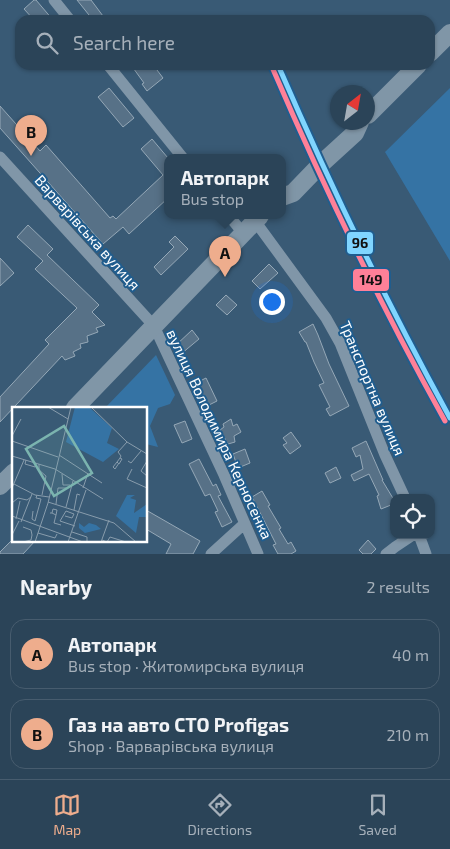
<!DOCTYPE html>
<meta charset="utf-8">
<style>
:root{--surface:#2b4458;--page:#374e61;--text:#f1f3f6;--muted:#a6b0ba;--line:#475c6e;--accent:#eead8d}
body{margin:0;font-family:"Exo 2",sans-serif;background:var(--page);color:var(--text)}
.controls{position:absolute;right:15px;bottom:15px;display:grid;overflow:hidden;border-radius:10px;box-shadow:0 1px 4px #0004}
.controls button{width:45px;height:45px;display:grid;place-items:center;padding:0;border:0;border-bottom:1px solid var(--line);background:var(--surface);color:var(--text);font:25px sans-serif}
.compass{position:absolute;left:330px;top:85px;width:45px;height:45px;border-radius:50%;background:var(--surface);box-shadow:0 1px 4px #0004;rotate:31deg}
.you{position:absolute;left:271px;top:301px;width:18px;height:18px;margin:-12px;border:4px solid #fff;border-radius:50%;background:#1a73e8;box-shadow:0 0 0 8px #1a73e833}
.badge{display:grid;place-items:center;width:32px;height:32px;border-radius:50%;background:var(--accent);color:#111;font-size:16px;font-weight:700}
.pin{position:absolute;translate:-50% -41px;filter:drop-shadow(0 1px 2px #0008)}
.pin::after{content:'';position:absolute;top:26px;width:18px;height:15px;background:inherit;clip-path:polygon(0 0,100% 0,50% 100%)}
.popup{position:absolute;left:164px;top:154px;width:122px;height:65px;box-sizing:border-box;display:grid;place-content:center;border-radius:10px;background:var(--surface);filter:drop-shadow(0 1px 4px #0005);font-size:16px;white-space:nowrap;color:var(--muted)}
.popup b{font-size:19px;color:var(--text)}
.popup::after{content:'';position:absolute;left:50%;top:100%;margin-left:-10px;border:10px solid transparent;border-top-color:var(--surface)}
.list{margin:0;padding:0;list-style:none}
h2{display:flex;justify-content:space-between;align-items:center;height:65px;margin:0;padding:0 20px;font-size:21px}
h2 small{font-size:16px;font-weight:400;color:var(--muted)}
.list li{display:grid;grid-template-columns:32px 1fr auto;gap:15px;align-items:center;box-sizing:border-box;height:70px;margin:0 10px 10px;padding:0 10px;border:1px solid var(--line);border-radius:15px}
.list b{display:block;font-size:19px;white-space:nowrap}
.list p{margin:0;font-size:16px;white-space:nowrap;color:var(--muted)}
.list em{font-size:16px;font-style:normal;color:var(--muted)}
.icon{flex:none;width:28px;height:28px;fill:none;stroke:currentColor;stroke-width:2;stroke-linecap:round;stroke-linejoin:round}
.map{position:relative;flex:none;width:450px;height:554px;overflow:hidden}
.search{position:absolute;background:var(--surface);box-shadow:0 1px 4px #0004;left:15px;right:15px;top:15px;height:55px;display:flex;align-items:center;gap:12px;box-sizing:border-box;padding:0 18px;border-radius:15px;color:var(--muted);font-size:19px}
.sheet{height:225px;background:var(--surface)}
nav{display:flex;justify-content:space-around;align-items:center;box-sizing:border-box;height:70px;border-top:1px solid var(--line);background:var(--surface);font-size:14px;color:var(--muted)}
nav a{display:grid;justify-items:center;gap:2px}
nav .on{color:var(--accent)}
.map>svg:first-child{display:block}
.green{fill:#3573a4}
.building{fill:#577187;stroke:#95a8b7}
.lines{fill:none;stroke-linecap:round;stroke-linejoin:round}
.street{stroke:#8096a8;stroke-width:11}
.primary{stroke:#8096a7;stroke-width:18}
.rail-1-casing{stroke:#205d8e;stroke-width:9}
.rail-2-casing{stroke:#205d8e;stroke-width:9}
.rail-1{stroke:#80d5ff;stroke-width:5}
.rail-2{stroke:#ff8098;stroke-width:5}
.labels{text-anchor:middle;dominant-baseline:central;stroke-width:4;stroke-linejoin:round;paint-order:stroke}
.street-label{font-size:15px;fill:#fff;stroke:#205d8e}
.inset-road{fill:none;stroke:#889cac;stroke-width:1}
.view{fill:#7bb4af;fill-opacity:0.15;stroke:#7bb4af;stroke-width:2.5}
.inset-edge{fill:none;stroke:#fff;stroke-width:2.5}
.line-badge{stroke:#205d8e;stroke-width:2}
.pale-badge-label{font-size:14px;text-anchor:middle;font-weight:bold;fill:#111}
</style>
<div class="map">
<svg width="450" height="554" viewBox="0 0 450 554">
<rect width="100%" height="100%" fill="#395a75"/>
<path class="green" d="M450 88V261L385 152Z
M156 355 175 395 170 404 158 408 150 426 158 447 146 444V408H105Z"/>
<path class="building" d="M34 0H36L53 20H34L24 9Z
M77 0H91L103 16 98 20H93Z
M131 65H163L157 70 163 78 147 91 142 84 144 83Z
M109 88 134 118 123 127 98 97Z
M0 106 40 151 46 145 110 218 113 216 116 219 163 175 141 149 152 139 168 158V198L129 234 123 227 103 244 0 128Z
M28 225 53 249 47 255 99 305 92 312 105 325 96 328 98 332 87 336 88 342 80 344 81 348 73 352 75 356 65 360 62 356 0 422V397L49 344 45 340 77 308 35 269 43 261 17 237Z
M175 236 188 249 161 275 154 267 174 247 169 242Z
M0 258 14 273 0 286Z
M269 264 278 273 260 289 252 281Z
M226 295 237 305 227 315 216 305Z
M313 324 318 335 329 364 349 406 330 416 326 409 330 407 319 385 324 383 314 362 306 342H305L299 332Z
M192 330 199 339 181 354 175 346Z
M206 378 217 401 205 407 194 384Z
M231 419 233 426 237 424 241 432 234 436 235 442 228 444 220 430 224 427 223 424Z
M185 421 192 439 182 443 174 425Z
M291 432 301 446 290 454 283 445 287 443 283 438Z
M366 441 383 480H382L394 500 391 505 381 509 377 496 379 495 369 474 354 481 351 475 363 469 360 455 356 457 352 448Z
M245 449 250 463 238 468 233 454Z
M199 459 213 486 216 484 221 495 218 496 232 522 222 527 215 512 218 511 210 494 205 496 189 464Z
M336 467 341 478 330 483 325 473Z
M262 491 270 505 268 506 281 528 279 529 288 544 291 542 296 551 291 554H278L273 545 276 544 252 497Z
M146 510 200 541 193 554H166L171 544 146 529Z
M12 540H36L23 554H0V552Z
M368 540 376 549 371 554H363L359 550Z"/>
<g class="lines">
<path class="street" d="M54 0 70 20
M108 65 183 158
M0 157 154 326 224 475 258 554
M229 216 243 233
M255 221 326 318 340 343 385 455 405 498
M419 535 426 554
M211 554 244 524
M386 554 395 547 413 535"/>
<path class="primary" d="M430 53 450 33
M368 115 418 65
M282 197 293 193 321 164 355 133 360 122
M75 408 260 216
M0 486 14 472"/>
<g class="rail-1-casing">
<path id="rail-1" d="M278 65C330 185 387 303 450 418"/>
</g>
<g class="rail-2-casing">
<path id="rail-2" d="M272 67C324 188 381 306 445 421"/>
</g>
<use href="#rail-1" class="rail-1"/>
<use href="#rail-2" class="rail-2"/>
</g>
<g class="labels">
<g class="street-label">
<text transform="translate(88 232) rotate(48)">Варварівська вулиця</text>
<text transform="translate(373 388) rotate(67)">Транспортна вулиця</text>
<text transform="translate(220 434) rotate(65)">вулиця Володимира Керносенка</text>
</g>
</g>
<g transform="translate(12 407)">
<rect width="135" height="135" fill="#395a75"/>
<path d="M63 0H77L100 21 95 36 107 42 91 55 54 35ZM115 88H123L118 91 124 93 122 106 135 97V110H127L124 126 104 109ZM67 116 72 120 77 116 84 118 89 122 73 126 67 121Z" fill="#3573a4"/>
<path class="inset-road" d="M36 0 56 12M79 0 115 35 135 47M0 29 9 12M0 34 46 50M47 48 90 76M0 49 43 62 91 92M108 51 110 52 107 57 105 55 108 51 109 49 106 45 115 35M14 53 13 57 23 60 24 56M116 54 119 56 129 44M135 54 129 64 135 69M105 55 101 60 103 62 107 56M27 57V63L34 69 30 88M120 62 115 72 135 81M50 67 51 78H58M2 77 23 88 37 90M0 81 12 53M71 81 76 66M36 95 102 116 124 135M0 96 6 91 15 93 19 90M44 97 46 81H54M54 100 61 74M62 103 65 87 68 88M21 104 20 112 23 114 29 92 24 91 25 88M38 106H40L44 108 45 103 41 102 40 106M44 108 42 116 49 118M0 109 71 135M53 109 60 111 62 107 54 104 48 114 63 119M4 112 8 94M9 115 20 87M60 125 75 130V135M26 126 43 131 45 127M0 128 7 114M90 133 95 135 98 130 114 135M11 135 19 133 20 128 19 123 11 120M23 135 36 96 59 0M56 135 74 83M89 135 97 113"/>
<path class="view" d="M52 19 80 66 42 89 14 42Z"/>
<rect width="135" height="135" class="inset-edge"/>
</g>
<g class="line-badge">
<rect x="346" y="231" width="28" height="24" rx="5" fill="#80d5ff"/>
<rect x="352" y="268" width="38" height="24" rx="5" fill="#ff8098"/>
</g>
<g class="pale-badge-label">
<text x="360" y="248">96</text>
<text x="371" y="285">149</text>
</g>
</svg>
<div class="controls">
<button><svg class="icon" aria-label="locate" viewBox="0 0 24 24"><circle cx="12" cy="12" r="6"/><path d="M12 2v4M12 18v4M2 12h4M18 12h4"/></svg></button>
</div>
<svg class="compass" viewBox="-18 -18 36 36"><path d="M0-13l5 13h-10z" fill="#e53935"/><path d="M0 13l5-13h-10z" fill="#a6b0ba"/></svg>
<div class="you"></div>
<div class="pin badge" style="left:225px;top:277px">A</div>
<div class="popup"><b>Автопарк</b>Bus stop</div>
<div class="pin badge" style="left:31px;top:156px">B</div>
<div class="search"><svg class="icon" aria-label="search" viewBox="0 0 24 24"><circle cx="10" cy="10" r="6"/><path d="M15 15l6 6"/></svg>Search here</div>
</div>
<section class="sheet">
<h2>Nearby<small>2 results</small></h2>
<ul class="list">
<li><span class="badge">A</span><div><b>Автопарк</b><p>Bus stop · Житомирська вулиця</p></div><em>40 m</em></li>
<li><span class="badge">B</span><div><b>Газ на авто СТО Profigas</b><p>Shop · Варварівська вулиця</p></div><em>210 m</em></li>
</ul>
</section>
<nav>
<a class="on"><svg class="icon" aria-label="map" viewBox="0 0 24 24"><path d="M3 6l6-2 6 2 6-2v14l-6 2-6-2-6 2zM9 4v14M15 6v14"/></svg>Map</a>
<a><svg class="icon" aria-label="directions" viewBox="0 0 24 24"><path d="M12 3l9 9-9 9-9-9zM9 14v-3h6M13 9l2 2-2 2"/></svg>Directions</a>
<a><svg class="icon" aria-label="saved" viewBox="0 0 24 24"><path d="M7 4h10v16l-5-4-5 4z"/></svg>Saved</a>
</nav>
